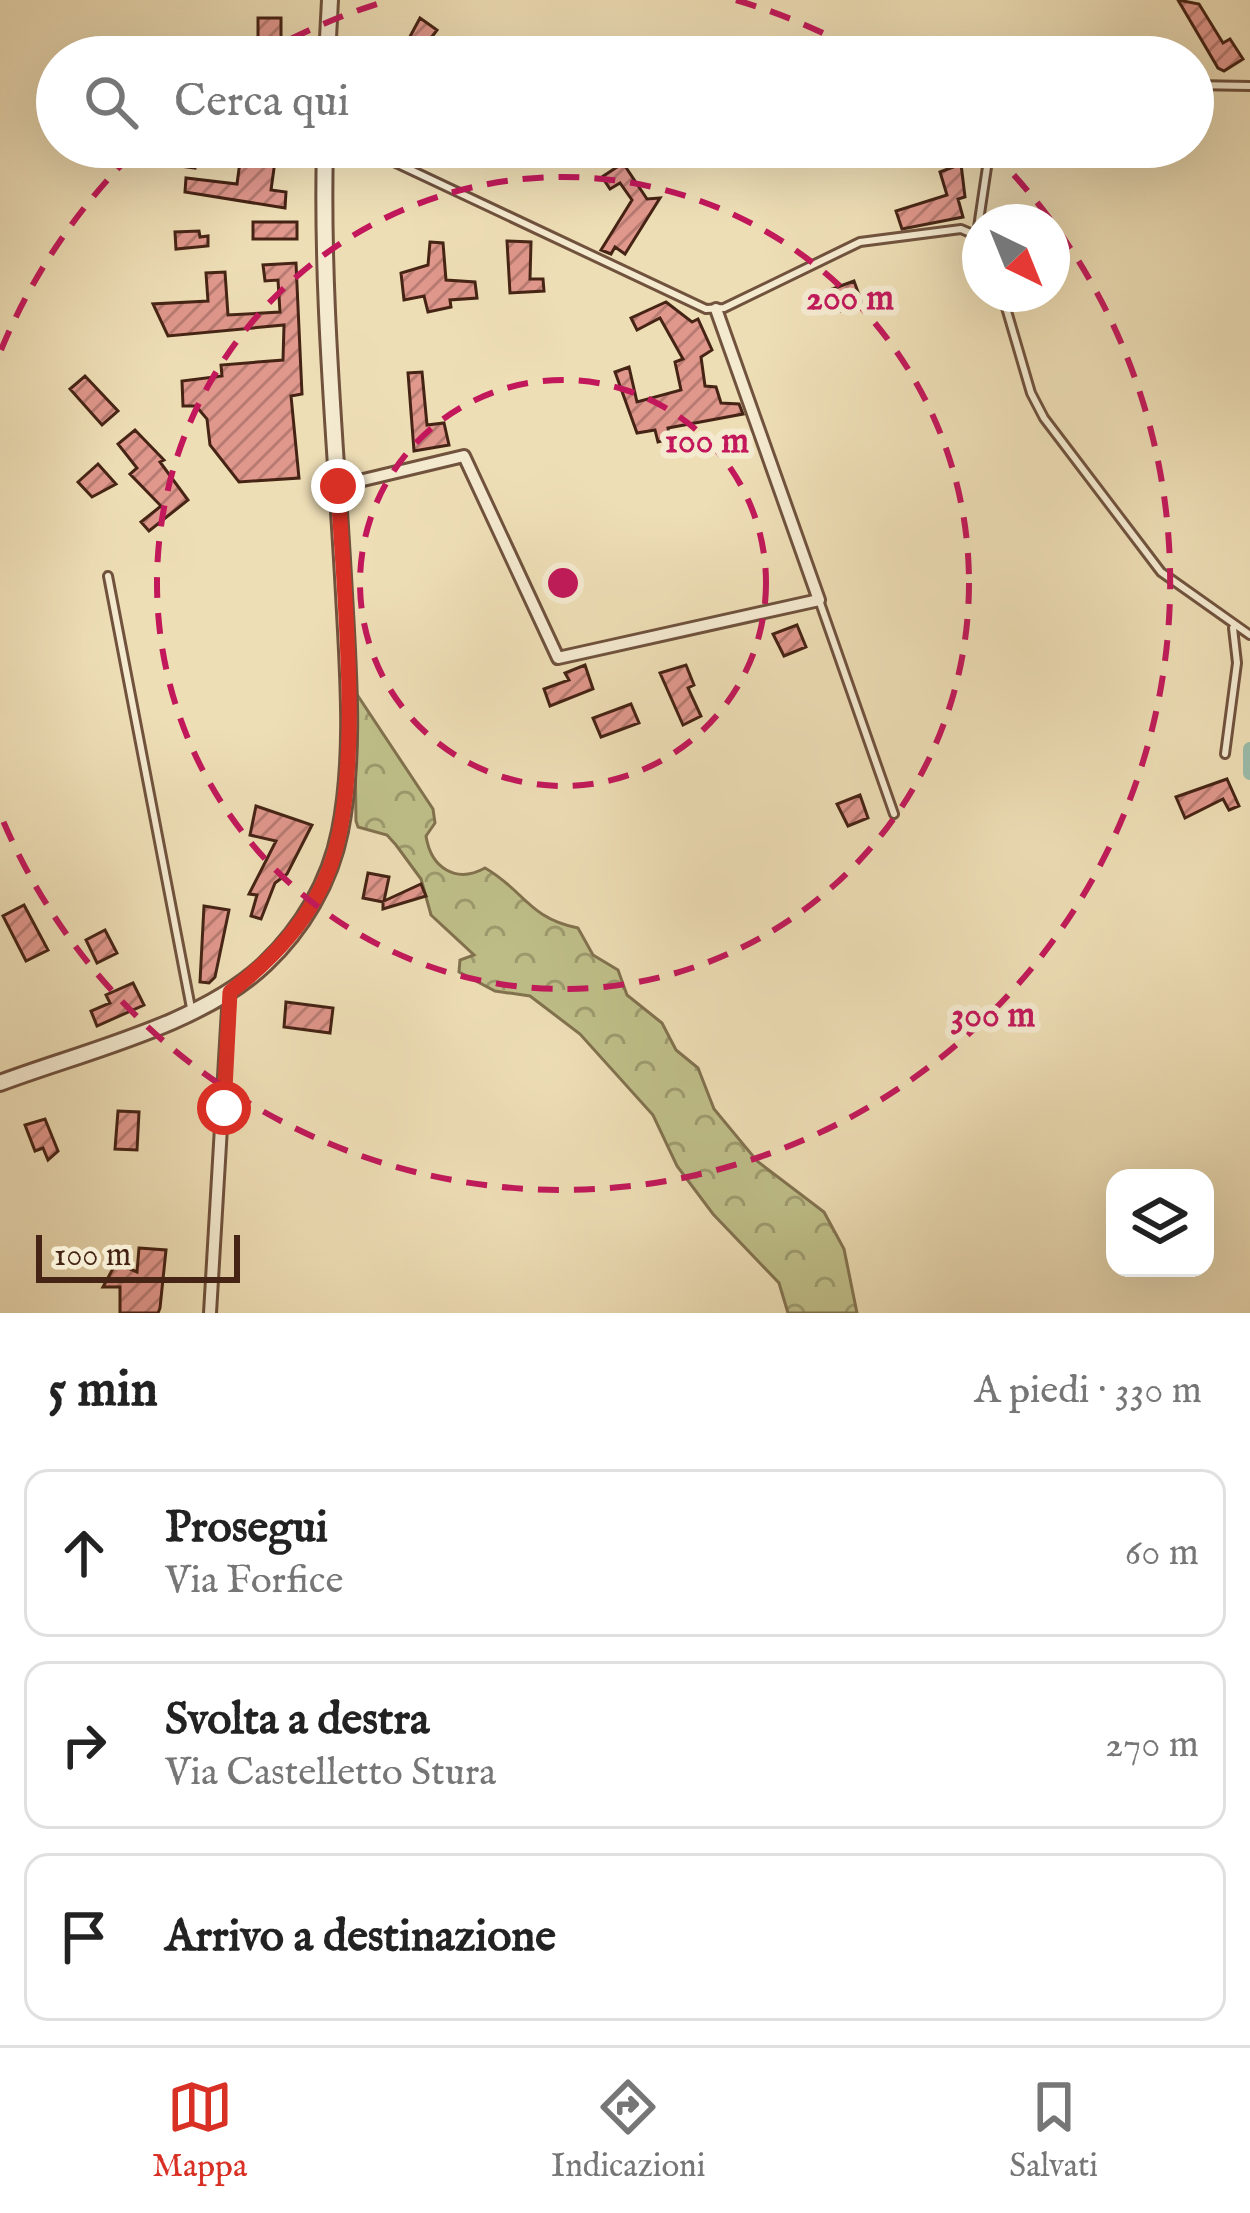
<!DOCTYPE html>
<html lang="it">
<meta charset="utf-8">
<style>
:root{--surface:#fff;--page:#f2f2f2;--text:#222;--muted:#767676;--line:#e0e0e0;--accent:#d93025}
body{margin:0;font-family:"IM FELL English",serif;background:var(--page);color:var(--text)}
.controls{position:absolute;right:36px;bottom:36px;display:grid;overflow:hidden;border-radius:24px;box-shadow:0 12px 48px #0002}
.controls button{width:108px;height:108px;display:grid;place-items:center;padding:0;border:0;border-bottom:3px solid var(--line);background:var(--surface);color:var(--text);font:60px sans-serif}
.compass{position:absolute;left:962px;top:204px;width:108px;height:108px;border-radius:50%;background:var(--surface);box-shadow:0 12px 48px #0002;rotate:137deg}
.scale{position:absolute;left:36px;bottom:30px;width:204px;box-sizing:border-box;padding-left:12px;border:6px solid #462415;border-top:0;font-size:33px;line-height:42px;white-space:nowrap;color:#462415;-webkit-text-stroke:9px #f4ead0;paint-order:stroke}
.stop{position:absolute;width:36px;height:36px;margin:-27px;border:9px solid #d93025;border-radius:50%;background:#fff}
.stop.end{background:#d93025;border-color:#fff;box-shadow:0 3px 12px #0008}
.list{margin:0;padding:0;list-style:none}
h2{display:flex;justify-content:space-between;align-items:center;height:156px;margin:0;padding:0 48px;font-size:51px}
h2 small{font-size:39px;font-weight:400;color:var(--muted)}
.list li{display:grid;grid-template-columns:78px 1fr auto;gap:36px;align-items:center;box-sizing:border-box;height:168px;margin:0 24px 24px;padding:0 24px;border:3px solid var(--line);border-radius:24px}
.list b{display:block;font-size:45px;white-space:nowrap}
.list p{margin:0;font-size:39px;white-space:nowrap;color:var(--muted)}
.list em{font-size:39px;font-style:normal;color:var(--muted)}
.icon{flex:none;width:66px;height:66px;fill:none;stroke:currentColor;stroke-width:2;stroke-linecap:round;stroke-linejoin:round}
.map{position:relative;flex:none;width:1250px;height:1313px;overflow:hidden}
.search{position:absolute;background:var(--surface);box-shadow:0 12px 48px #0002;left:36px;right:36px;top:36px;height:132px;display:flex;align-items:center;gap:30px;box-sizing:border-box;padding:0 42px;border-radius:66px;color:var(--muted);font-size:45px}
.sheet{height:732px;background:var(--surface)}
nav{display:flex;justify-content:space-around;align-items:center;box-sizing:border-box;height:168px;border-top:3px solid var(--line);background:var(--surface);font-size:33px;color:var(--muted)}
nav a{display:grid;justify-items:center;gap:6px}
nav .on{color:var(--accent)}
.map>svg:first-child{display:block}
.forest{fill:url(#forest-crowns);stroke:#82724f;stroke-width:3}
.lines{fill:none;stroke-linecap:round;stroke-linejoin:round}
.canal{stroke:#9abcab;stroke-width:14}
.building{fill:url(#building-hatch);stroke:#462415;stroke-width:3}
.service-casing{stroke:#70523d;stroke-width:12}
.minor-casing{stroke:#70523d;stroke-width:16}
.tertiary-casing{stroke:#70523d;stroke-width:20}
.service{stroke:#f4ead0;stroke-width:6}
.minor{stroke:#f4ead0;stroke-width:10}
.tertiary{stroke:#f4ead0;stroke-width:14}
.route{stroke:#d93025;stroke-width:15}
.ring{fill:none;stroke:#c2185b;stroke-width:6;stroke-dasharray:21 15}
.centre{fill:#c2185b;stroke:#f4ead0;stroke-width:6}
.ring-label{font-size:36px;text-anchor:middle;font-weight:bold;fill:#c2185b;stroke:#f4ead0;stroke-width:12;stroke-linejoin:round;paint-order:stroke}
</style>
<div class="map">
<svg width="1250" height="1313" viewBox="0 0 1250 1313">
<defs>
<pattern id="forest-crowns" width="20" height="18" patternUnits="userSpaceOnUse" patternTransform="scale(3)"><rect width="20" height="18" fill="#bfbf89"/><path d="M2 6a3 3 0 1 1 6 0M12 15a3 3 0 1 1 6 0" fill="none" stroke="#9d9b6f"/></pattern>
<pattern id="building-hatch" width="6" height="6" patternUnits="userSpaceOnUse" patternTransform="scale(3)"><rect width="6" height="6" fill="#e0978c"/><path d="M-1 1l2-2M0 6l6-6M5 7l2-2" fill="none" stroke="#b77b71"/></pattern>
</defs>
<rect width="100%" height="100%" fill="#eedeb6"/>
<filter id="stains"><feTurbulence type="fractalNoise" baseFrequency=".00167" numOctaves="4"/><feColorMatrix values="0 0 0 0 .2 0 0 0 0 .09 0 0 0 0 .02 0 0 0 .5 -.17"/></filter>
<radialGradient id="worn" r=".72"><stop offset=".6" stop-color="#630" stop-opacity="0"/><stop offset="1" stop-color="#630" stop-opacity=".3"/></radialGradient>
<path class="forest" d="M354 690 433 809 435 823 426 836C431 868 456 884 485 868 524 890 528 918 578 928L593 955 618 970 627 995 662 1023 676 1050 698 1068 714 1109 757 1161 824 1212 844 1249 857 1313H788L779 1283 713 1214 677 1166 653 1115 580 1034 530 996 495 991 459 972 460 960 474 955 431 915 421 879 396 845 387 835 358 827 356 821Z"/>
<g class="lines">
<path class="canal" d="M1250 749V773"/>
</g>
<path class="building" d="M1178 0 1199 4 1223 43 1230 39 1243 59 1224 71 1218 68Z
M258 18H281V45L258 41Z
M420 18 437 30 420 53 406 44Z
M166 147H198L195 168 164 164Z
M242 147 276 154 271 190 286 192 285 208 185 192 186 178 237 184Z
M623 163 647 199 660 198 625 254 615 247 611 254 601 250 632 200 620 183 610 189 602 177Z
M961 164 965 197 958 199 963 217 902 229 896 211 947 195 940 172Z
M253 222H297V239H253Z
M199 231 200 237 208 236V246L176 249 175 232Z
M507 241 531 242 530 279H543L544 291 510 293Z
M430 242 443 243 446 280 475 282 477 298 450 300 451 307 428 312 424 296 404 300 401 273 428 265Z
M296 263 302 394 291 396 299 478 239 482 210 445 207 419 196 406H183L182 381 222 376 221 365 283 360 284 325 168 336 153 304 208 301 206 273 225 272 228 315 280 312 278 280 265 281 263 265Z
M854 281 862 303 835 313 827 291Z
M666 302 692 322 698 319 712 350 701 357 705 386 716 387 721 403 739 404 743 414 668 428 670 439 658 442 655 430 637 433 615 372 629 367 637 402 681 390 675 362 683 359 660 318 637 330 631 318Z
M422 372 427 425 444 423 449 445 414 451 408 373Z
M85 376 118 411 102 425 70 389Z
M135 430 164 460 160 462 188 500 149 531 141 522 161 506 130 474 137 468 118 444Z
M98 464 116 484 92 497 78 482Z
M797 625 806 647 784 656 773 634Z
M585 665 593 689 550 706 544 689 569 680 565 673Z
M686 665 694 685 688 688 701 716 683 725 660 673Z
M631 704 639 723 601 737 593 718Z
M1227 779 1239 806 1229 810 1223 799 1185 818 1176 797Z
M860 795 868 818 848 826 837 804Z
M256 806 312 825 287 874 275 883 261 919 251 916 257 895 249 894 276 841 250 835Z
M368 873 389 877 384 901 421 884 426 896 383 909V902L363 898Z
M24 905 48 950 26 961 3 916Z
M204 906 229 910 215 977 209 983 200 982Z
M105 930 117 953 97 963 86 940Z
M133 983 144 1005 97 1026 91 1011 110 1003 106 995Z
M286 1002 333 1008 330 1033 284 1027Z
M118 1111 139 1112 137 1150 115 1149Z
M45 1119 58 1151 48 1160 43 1148 35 1151 25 1125Z
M139 1248 166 1250 160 1308 158 1313H120V1287H103L116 1263 137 1272Z"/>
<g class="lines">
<g class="service-casing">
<path id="service" d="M1193 85 1250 86
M362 147 706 309 724 308 860 242 961 229 980 237
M977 234 990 147
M1002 294 1031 393 1044 418 1161 572 1250 635
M108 576 191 1008
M819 600 894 814
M1225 754 1237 663 1233 628"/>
</g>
<g class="minor-casing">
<path id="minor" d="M338 486 464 456 558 658 819 600 716 309
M210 1313 229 992"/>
</g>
<g class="tertiary-casing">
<path id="tertiary" d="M327 57 330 0
M0 1083C82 1052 201 1025 265 964 302 929 330 882 340 831 355 756 348 670 344 594 336 445 321 296 325 147"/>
</g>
<use href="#service" class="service"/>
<use href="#minor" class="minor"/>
<use href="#tertiary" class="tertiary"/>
</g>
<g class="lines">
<path class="route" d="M224 1108 230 992C274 958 312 918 331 864 364 771 343 588 338 486"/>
</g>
<g class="ring">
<circle cx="563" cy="583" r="203"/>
<circle cx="563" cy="583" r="406"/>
<path d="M1 350A608 608 0 0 1 137 149M259 56A608 608 0 0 1 390 0M736 0A608 608 0 0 1 867 56M989 149A608 608 0 1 1 1 816"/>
</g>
<circle cx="563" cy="583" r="18" class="centre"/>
<g class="ring-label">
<text x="850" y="309">200 m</text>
<text x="707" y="452">100 m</text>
<text x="993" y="1026">300 m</text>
</g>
<rect width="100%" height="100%" filter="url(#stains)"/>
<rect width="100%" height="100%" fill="url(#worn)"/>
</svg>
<div class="controls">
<button><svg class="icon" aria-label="layers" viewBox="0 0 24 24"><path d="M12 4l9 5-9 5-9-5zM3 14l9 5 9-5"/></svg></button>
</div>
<svg class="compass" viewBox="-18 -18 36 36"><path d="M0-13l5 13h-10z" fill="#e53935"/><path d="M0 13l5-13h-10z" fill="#767676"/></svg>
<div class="scale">100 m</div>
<div class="stop" style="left:224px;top:1108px"></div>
<div class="stop end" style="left:338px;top:486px"></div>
<div class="search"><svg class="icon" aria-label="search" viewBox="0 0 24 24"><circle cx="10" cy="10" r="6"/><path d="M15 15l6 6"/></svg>Cerca qui</div>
</div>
<section class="sheet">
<h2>5 min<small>A piedi · 330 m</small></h2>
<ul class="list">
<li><svg class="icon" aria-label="ahead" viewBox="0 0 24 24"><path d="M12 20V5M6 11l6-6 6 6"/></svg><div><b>Prosegui</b><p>Via Forfice</p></div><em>60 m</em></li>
<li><svg class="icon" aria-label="right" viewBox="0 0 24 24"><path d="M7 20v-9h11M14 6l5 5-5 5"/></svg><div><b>Svolta a destra</b><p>Via Castelletto Stura</p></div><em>270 m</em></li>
<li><svg class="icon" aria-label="arrive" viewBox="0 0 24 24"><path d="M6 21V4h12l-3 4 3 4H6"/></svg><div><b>Arrivo a destinazione</b></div></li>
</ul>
</section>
<nav>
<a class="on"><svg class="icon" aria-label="map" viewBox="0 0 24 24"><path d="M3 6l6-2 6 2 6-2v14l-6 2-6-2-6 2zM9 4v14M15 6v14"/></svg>Mappa</a>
<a><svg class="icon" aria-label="directions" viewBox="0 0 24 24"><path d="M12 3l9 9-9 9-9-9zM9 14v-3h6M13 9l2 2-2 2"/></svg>Indicazioni</a>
<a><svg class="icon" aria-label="saved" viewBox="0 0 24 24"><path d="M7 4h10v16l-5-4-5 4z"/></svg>Salvati</a>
</nav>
